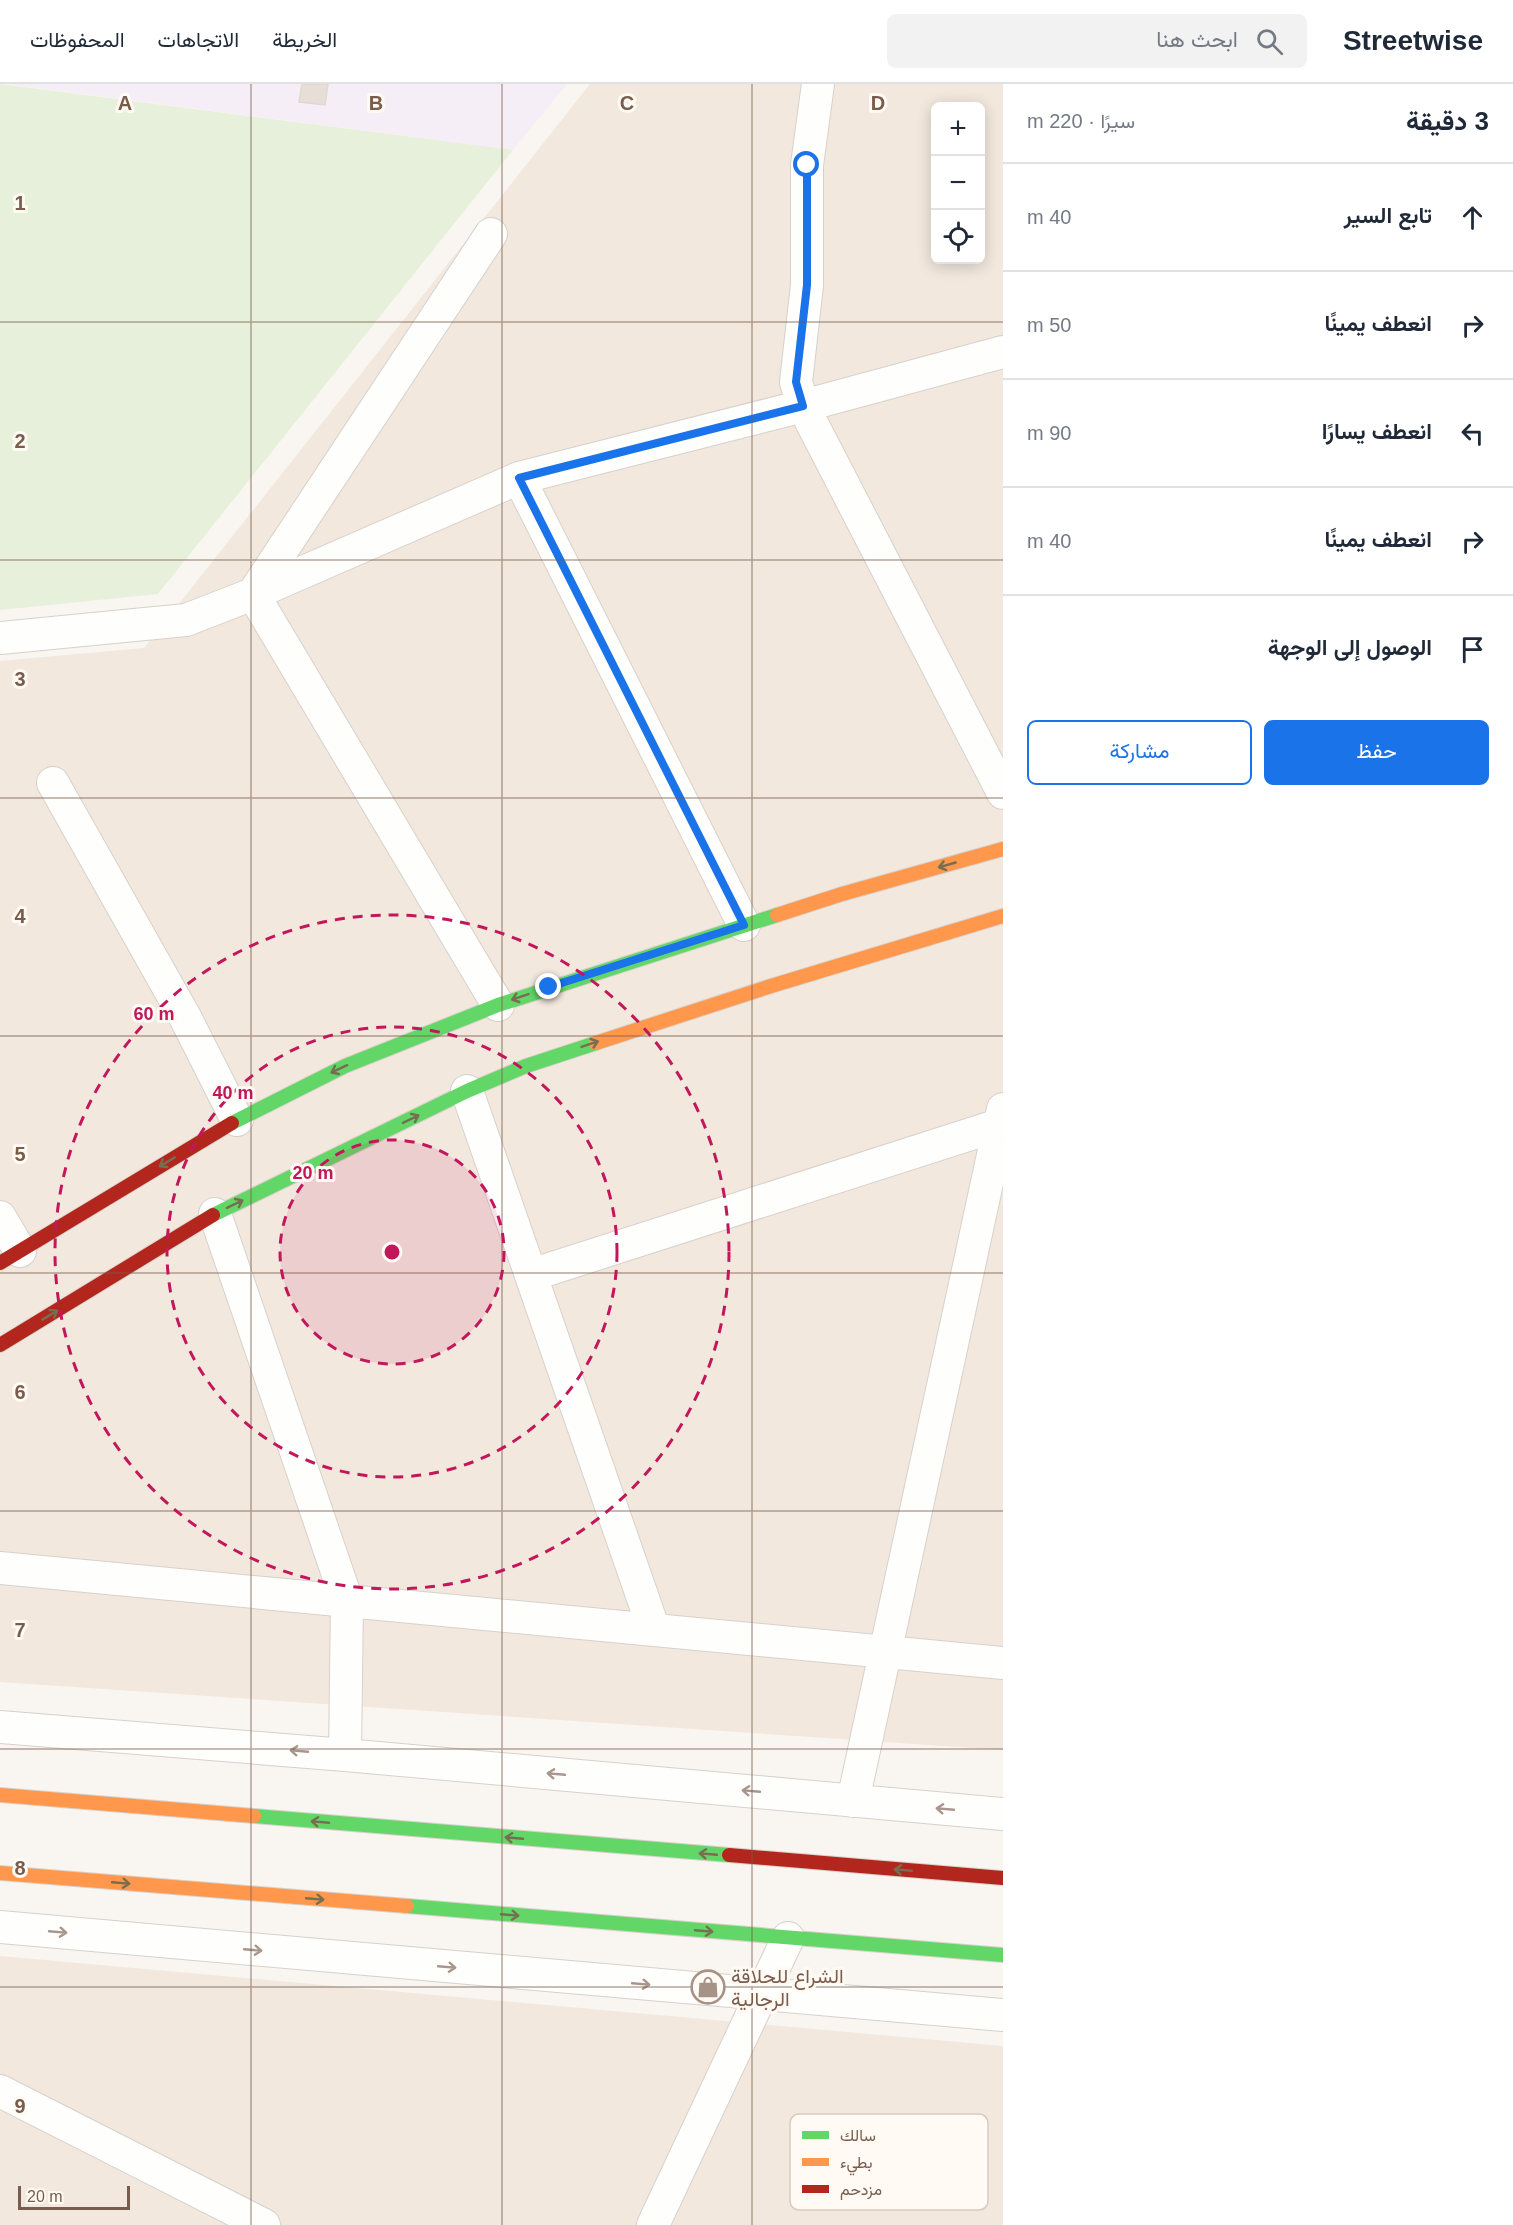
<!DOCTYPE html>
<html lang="ar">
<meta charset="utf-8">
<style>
:root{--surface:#fff;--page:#f2f2f3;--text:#1f2937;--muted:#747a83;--line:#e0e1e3;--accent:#1a73e8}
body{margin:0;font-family:Helvetica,Vazirmatn,sans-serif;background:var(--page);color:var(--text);direction:rtl}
.controls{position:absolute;right:18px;top:18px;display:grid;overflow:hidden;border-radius:9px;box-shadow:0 3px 15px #0003}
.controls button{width:54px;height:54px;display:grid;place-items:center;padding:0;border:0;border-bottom:2px solid var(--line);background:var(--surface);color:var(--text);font:30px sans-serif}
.scale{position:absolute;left:18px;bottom:15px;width:112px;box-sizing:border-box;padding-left:6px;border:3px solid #7a5c4d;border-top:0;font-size:16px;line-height:21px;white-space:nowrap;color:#7a5c4d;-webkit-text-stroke:4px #fffaf3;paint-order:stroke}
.stop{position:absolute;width:18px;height:18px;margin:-14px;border:4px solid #1a73e8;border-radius:50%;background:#fff}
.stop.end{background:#1a73e8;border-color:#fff;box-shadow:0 2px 6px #0008}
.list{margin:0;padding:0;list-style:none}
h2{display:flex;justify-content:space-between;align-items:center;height:78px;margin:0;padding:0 24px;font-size:26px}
h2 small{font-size:20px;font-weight:400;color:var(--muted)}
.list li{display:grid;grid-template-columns:39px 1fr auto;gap:18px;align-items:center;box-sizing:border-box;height:108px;padding:0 24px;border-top:2px solid var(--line)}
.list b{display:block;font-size:22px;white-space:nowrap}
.list em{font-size:20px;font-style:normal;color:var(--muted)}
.actions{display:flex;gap:12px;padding:18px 24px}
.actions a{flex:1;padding:14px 0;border:2px solid var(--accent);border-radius:9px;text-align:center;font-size:21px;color:var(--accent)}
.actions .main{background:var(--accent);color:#fff}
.icon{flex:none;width:33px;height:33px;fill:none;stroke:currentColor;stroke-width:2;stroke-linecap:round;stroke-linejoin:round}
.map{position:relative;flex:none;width:1003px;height:2141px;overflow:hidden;direction:ltr}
header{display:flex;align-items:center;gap:36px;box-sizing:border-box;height:84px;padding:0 30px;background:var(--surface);border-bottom:2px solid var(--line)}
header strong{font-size:28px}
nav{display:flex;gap:33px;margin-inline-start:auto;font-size:21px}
.search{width:420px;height:54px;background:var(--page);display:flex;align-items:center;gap:15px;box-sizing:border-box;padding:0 21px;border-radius:9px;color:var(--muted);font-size:22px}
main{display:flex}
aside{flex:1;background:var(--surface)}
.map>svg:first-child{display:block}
.residential{fill:#f2e8de;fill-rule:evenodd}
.education{fill:#f6eef6}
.green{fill:#e7f0db}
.building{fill:#e6ded7;stroke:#e2d8d2;stroke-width:1.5}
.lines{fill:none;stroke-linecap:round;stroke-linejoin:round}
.street-casing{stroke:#d7d1cb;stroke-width:34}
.fast-casing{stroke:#d9d2cb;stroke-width:16}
.slow-casing{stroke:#d9d2cb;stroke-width:16}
.jam-casing{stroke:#d9d2cb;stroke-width:16}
.street{stroke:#fefefd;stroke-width:32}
.fast{stroke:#63d668;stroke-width:14}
.slow{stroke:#ff974d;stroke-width:14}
.jam{stroke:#b3261e;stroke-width:14}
.oneway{stroke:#776e51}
.oneway2{stroke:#a8958b}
.route{stroke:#1a73e8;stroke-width:8}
.grid{fill:none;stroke:#7a5c4d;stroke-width:1.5;stroke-opacity:0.55}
.ring{fill:none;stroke:#c2185b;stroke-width:3;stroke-dasharray:10 8}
.labels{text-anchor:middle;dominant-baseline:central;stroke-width:6;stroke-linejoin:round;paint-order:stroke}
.poi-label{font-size:20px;fill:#7a5c4d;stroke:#fffaf3;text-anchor:start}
.key{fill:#fffaf3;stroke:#d7cbc1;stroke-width:1.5}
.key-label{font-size:16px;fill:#7a5c4d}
.grid-label{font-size:20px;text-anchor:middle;font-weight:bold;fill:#7a5c4d;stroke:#fffaf3;stroke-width:6;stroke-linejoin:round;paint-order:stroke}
.centre{fill:#c2185b;stroke:#fffaf3;stroke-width:3}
.ring-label{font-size:18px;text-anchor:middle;font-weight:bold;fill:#c2185b;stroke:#fffaf3;stroke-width:6;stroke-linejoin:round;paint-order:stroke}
</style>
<header>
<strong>Streetwise</strong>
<div class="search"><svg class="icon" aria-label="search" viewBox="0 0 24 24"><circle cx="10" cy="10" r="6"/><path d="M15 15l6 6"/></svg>ابحث هنا</div>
<nav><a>الخريطة</a><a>الاتجاهات</a><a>المحفوظات</a></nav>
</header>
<main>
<aside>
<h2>3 دقيقة<small>سيرًا · 220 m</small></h2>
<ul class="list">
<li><svg class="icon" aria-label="ahead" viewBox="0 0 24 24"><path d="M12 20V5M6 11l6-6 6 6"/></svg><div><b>تابع السير</b></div><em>40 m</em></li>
<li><svg class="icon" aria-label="right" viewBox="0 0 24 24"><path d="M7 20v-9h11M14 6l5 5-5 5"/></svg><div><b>انعطف يمينًا</b></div><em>50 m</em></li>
<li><svg class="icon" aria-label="left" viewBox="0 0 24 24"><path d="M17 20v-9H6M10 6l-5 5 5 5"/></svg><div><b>انعطف يسارًا</b></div><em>90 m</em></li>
<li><svg class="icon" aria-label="right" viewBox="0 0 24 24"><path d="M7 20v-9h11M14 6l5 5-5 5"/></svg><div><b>انعطف يمينًا</b></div><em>40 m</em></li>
<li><svg class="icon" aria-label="arrive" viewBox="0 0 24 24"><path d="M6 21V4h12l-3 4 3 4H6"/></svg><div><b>الوصول إلى الوجهة</b></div></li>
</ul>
<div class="actions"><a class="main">حفظ</a><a>مشاركة</a></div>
</aside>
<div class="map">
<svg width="1003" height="2141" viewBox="0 0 1003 2141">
<rect width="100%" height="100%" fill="#f9f5f0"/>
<path class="residential" d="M590 0H1003V1666L0 1598V577L144 564ZM936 22H980V176H936Z
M0 1872 1003 1962V2141H0Z"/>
<path class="education" d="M6 0H567L513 66Z"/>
<path class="green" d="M0 0 513 66 158 510 0 526Z"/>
<path class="building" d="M302 0H328L325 21 299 18Z"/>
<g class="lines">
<g class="street-casing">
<path id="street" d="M818 0 807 81V201L796 298 803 322 1003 709
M519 394 744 841
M253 510 498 921
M253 510 491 150
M0 554 186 536 253 510 519 394 803 322 1003 268
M53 699 185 933 237 1036
M467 1007 654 1546
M215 1130 347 1517 345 1671
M0 1133 20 1167
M531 1191 999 1041
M0 1484 1003 1579
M0 1643 345 1671 1003 1730
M853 1717 1003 1025
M0 1843 1003 1931
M0 2007 264 2141
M653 2141 788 1854"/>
</g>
<g class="fast-casing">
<path id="fast" d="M232 1039 345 982 498 921 777 831
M213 1131 467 1007 526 982 596 959
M254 1732 729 1771
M407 1822 1003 1871"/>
</g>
<g class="slow-casing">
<path id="slow" d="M777 831 842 810 1003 765
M596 959 771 902 1003 832
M0 1711 254 1732
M0 1789 407 1822"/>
</g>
<g class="jam-casing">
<path id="jam" d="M0 1179 232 1039
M0 1261 213 1131
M729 1771 1003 1794"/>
</g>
<use href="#street" class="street"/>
<use href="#fast" class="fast"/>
<use href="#slow" class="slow"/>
<use href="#jam" class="jam"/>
</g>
<defs><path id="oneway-shaft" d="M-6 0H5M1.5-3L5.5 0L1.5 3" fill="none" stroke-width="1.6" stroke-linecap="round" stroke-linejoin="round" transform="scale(1.5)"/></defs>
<g class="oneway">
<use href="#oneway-shaft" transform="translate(947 781) rotate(164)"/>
<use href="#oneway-shaft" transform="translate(520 913) rotate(161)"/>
<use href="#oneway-shaft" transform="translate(590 960) rotate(-19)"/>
<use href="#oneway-shaft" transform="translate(339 985) rotate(155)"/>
<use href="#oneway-shaft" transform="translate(411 1035) rotate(-26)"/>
<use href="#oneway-shaft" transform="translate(167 1078) rotate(149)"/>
<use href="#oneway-shaft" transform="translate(235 1120) rotate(-26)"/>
<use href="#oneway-shaft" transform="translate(50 1231) rotate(-31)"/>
<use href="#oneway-shaft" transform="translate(320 1738) rotate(-175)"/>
<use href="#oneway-shaft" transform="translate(514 1754) rotate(-175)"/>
<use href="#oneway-shaft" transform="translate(708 1770) rotate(-175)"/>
<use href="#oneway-shaft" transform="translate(903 1786) rotate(-175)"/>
<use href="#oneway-shaft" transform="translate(121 1799) rotate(5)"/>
<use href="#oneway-shaft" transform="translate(315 1815) rotate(5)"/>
<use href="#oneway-shaft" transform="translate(510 1831) rotate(5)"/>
<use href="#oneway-shaft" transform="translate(704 1847) rotate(5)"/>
</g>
<g class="oneway2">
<use href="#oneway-shaft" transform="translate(299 1667) rotate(-175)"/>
<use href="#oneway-shaft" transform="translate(556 1690) rotate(-175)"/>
<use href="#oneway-shaft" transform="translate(751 1707) rotate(-175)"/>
<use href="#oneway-shaft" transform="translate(945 1725) rotate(-175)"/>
<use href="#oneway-shaft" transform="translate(58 1848) rotate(5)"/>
<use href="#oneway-shaft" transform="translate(253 1866) rotate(5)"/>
<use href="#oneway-shaft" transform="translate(447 1883) rotate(5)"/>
<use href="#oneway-shaft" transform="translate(641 1900) rotate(5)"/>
</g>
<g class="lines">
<path class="route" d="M549 903 744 841 519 394 803 322 796 298 807 201V81"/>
</g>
<path class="grid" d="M251 0V2141M502 0V2141M752 0V2141M0 238H1003M0 476H1003M0 714H1003M0 952H1003M0 1189H1003M0 1427H1003M0 1665H1003M0 1903H1003"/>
<circle cx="392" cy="1168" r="112" fill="#c2185b" fill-opacity=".12"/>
<g class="ring">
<circle cx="392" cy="1168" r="112"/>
<circle cx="392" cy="1168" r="225"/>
<circle cx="392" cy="1168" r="337"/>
</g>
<defs>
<g id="shop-ring" transform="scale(1.725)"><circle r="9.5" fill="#fffaf3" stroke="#a69286" stroke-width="1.5"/><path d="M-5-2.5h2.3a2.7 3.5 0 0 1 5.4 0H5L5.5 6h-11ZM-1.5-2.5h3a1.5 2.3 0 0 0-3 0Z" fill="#a69286"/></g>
</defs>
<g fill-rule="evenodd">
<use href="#shop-ring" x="708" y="1903"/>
</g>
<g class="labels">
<g class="poi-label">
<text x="731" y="1892">الشراع للحلاقة<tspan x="731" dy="23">الرجالية</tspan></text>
</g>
</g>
<rect x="790" y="2030" width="198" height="96" rx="9" class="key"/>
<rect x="802" y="2047" width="27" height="8" fill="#63d668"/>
<rect x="802" y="2074" width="27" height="8" fill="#ff974d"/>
<rect x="802" y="2101" width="27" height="8" fill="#b3261e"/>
<g class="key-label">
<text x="840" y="2057">سالك</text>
<text x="840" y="2084">بطيء</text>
<text x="840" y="2111">مزدحم</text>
</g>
<g class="grid-label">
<text x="125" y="26">A</text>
<text x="376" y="26">B</text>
<text x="627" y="26">C</text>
<text x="878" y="26">D</text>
<text x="20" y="126">1</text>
<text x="20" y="364">2</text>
<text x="20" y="602">3</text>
<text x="20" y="839">4</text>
<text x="20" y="1077">5</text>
<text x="20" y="1315">6</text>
<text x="20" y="1553">7</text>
<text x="20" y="1791">8</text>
<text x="20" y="2029">9</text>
</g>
<circle cx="392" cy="1168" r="9" class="centre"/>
<g class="ring-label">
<text x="154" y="936">60 m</text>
<text x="233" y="1015">40 m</text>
<text x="313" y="1095">20 m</text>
</g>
</svg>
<div class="controls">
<button>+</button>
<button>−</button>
<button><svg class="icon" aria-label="locate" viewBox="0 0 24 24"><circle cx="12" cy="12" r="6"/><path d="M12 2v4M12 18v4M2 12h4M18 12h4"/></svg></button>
</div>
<div class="scale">20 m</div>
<div class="stop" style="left:807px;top:81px"></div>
<div class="stop end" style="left:549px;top:903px"></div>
</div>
</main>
